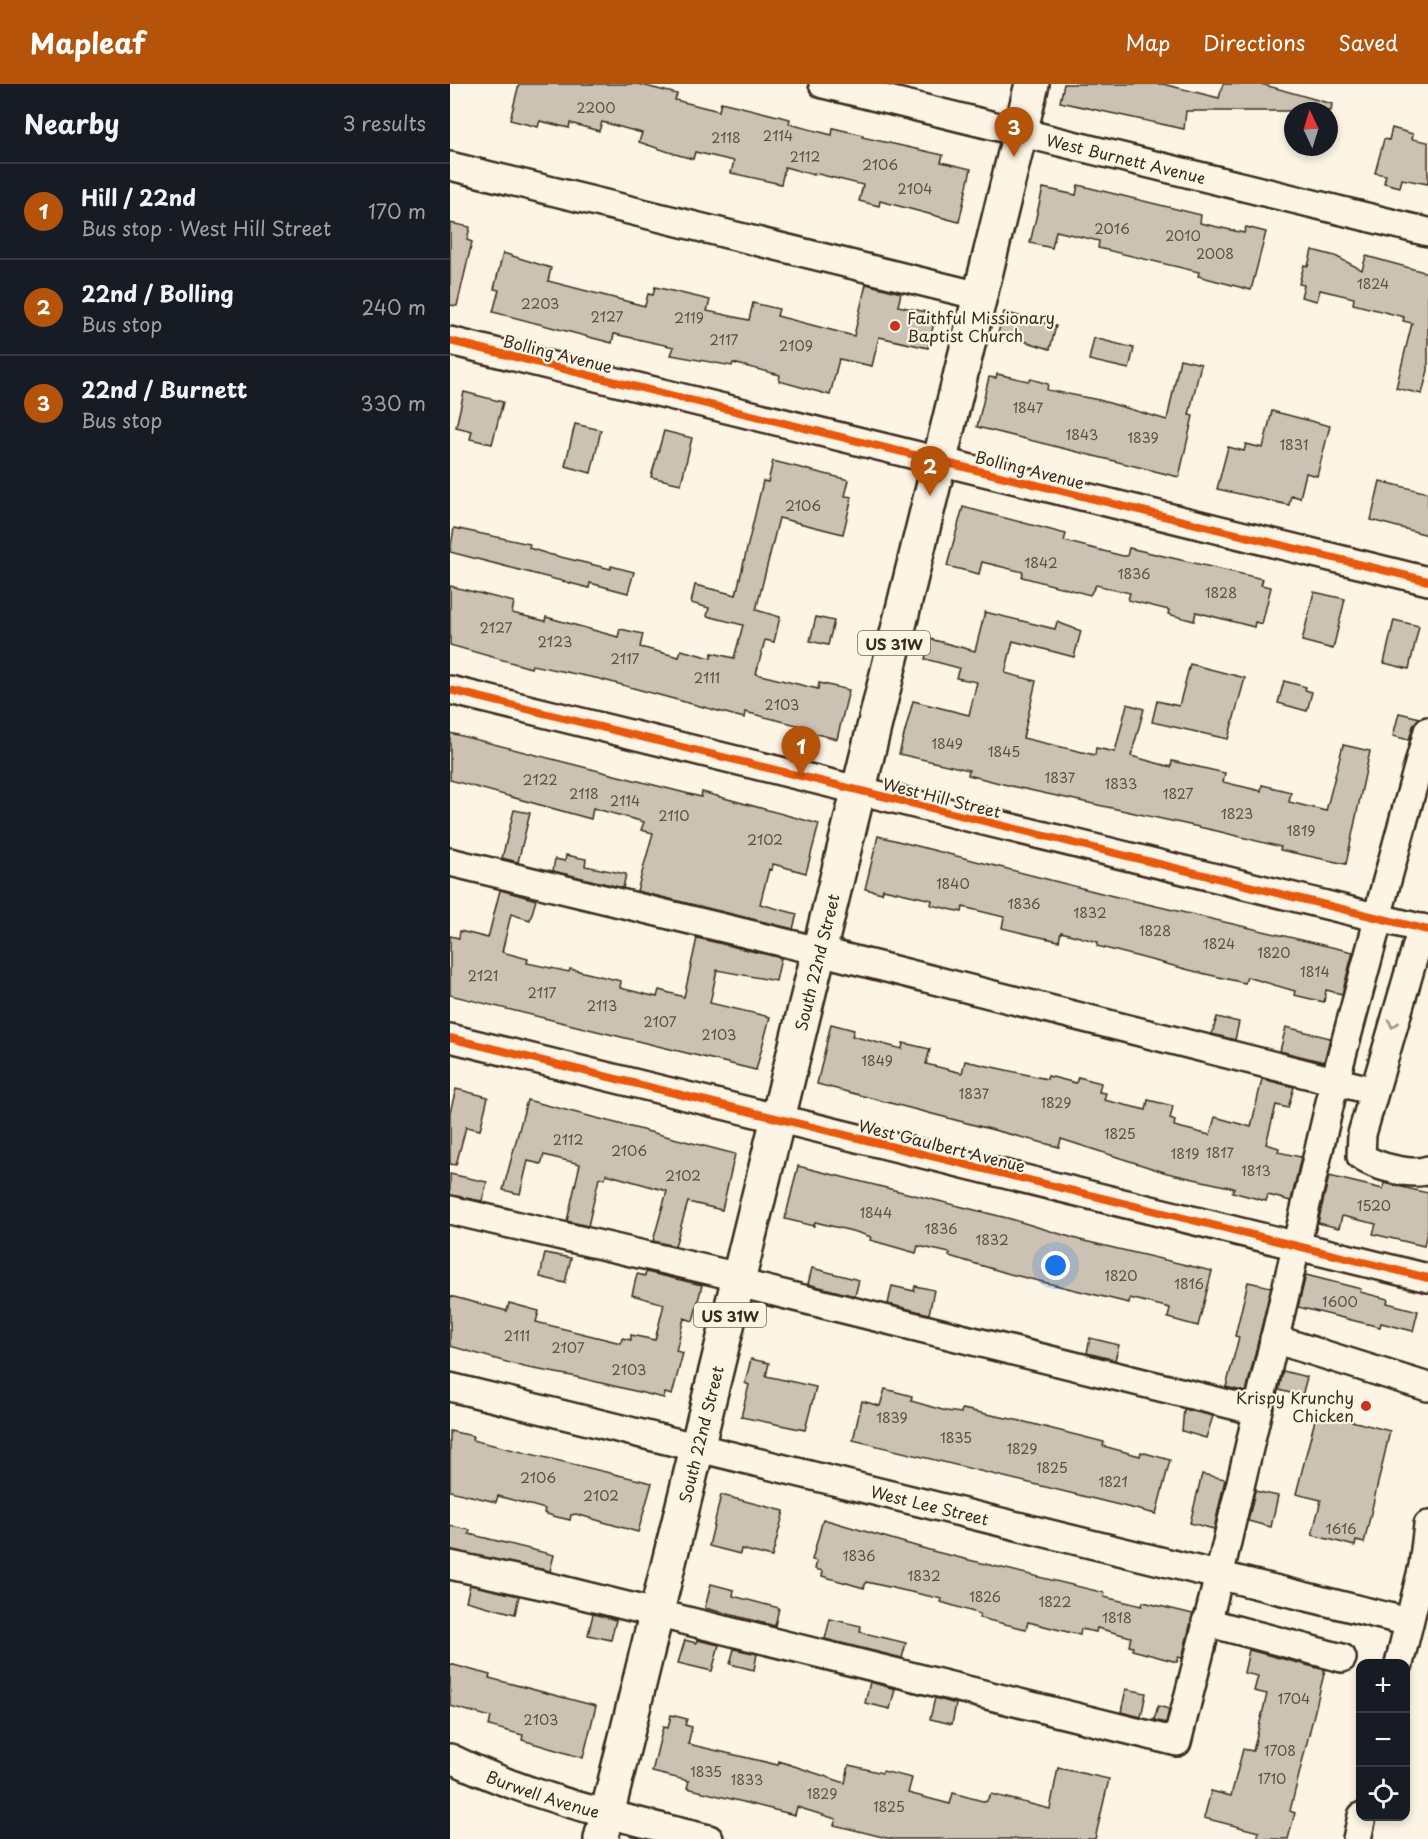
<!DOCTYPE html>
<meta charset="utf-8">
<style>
:root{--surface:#171b24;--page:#242831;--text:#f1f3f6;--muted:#9ea1a6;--line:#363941;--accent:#b45309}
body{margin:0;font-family:"Playpen Sans",sans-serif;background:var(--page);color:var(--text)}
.controls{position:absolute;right:18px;bottom:18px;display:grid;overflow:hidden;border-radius:12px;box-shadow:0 3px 9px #0003}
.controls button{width:54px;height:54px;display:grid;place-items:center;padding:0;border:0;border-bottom:2px solid var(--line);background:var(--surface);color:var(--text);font:30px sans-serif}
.compass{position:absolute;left:834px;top:18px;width:54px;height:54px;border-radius:50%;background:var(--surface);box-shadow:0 3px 9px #0003;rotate:356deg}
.you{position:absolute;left:606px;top:1182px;width:21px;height:21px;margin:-15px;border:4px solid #fff;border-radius:50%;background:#1a73e8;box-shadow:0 0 0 9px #1a73e833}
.badge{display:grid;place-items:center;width:39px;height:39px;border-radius:50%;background:var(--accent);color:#fff;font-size:20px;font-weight:700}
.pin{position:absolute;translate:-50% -50px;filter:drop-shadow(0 2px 3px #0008)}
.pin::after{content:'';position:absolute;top:32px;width:21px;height:18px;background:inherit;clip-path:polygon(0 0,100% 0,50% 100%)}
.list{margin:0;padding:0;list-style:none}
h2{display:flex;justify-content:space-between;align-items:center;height:78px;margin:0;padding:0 24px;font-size:26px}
h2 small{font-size:20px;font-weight:400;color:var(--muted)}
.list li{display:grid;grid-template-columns:39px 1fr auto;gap:18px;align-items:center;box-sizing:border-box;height:96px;padding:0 24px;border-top:2px solid var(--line)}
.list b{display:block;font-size:22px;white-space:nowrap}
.list p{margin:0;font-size:20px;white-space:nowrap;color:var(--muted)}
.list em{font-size:20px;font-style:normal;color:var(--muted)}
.icon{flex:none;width:33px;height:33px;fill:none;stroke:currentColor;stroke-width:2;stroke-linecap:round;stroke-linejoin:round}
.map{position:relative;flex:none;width:978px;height:1755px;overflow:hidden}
header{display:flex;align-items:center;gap:36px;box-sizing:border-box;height:84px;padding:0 30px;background:var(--accent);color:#fff}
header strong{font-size:28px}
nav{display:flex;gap:33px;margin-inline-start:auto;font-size:21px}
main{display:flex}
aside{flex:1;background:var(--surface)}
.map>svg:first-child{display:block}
.building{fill:#ccc2b3;stroke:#3b2a1e;stroke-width:1.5}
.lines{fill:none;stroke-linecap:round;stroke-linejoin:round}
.minor-casing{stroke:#3b2a1e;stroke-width:32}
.major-casing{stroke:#3b2a1e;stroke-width:38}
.minor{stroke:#fcf5e5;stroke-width:27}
.major{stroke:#fcf5e5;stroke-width:33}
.cycleway-casing{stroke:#fcf5e5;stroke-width:11}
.cycleway{stroke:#e8590c;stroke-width:8}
.oneway{stroke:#9c9082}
.poi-dot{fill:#c8321e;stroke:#fcf5e5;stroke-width:2}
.labels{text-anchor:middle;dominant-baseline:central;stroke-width:4.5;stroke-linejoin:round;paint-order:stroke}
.number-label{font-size:14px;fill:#5f5043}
.shield{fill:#fcf5e5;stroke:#75675a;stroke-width:1.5}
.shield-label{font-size:15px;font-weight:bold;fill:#3b2a1e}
.street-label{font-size:16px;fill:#3b2a1e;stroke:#fcf5e5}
.poi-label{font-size:16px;fill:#3b2a1e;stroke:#fcf5e5;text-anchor:start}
</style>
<header>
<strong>Mapleaf</strong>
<nav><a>Map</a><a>Directions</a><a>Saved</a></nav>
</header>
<main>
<aside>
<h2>Nearby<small>3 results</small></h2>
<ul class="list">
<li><span class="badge">1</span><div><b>Hill / 22nd</b><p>Bus stop · West Hill Street</p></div><em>170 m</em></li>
<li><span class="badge">2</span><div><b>22nd / Bolling</b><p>Bus stop</p></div><em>240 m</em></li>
<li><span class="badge">3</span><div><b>22nd / Burnett</b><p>Bus stop</p></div><em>330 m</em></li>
</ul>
</aside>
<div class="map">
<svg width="978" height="1755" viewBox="0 0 978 1755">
<rect width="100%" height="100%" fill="#fcf5e5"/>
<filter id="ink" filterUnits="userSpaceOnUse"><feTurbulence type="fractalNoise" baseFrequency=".0167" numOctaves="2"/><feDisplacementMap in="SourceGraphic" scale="12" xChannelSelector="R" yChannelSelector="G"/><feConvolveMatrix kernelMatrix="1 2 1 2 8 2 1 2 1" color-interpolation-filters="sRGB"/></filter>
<g filter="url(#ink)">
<path class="building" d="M69 0H188L227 10 225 16 269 27 271 18 340 35 339 40 382 51 383 44 413 51 412 53 493 71 491 78 521 85 509 138 430 117 429 122 409 117 413 101 364 89V91L335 83 331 100 281 89 284 77 245 68 243 75 225 70 189 58 192 49 152 38 149 47 120 39 119 44 90 37 88 43 60 36Z
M614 0H713L769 14 773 0H811L882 20 881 27H736L734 45 610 18Z
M942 44 963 50 962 55 978 58V100L952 95 950 103 934 99 936 91 925 89 934 55 939 56Z
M628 101 751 131 750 139 794 149 796 143 816 148 801 206 748 192 749 188 648 164 649 157 606 147 602 164 580 159 593 104 626 111Z
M0 139 20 143 17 156 22 158 7 222 0 221Z
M862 166 885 172 912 186 916 172 978 189V286L972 310 946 304 962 239 953 237 954 233 903 220 904 214 870 206 867 217 851 213 854 201 849 200 854 181 858 182Z
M53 169 101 184 98 197 195 222 198 210 203 211 205 203 260 216 257 227 299 236 303 219 329 225 327 232 404 252 416 200 451 209 448 222 486 230 478 264 429 253 422 282 389 275 380 311 329 297 330 291 283 279 282 282 221 271 224 263 164 250 162 259 43 228 49 206 44 205Z
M554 228 606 242 600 265 548 249Z
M644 254 684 264 679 285 639 276Z
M730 275 751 280 739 331 743 332 729 393 527 343 539 293 546 294 547 290 578 297 581 295 598 300 597 306 649 316 717 336Z
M14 308 53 318 42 360 20 355 22 347 6 343Z
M822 327 880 342 867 392 856 389 850 414 841 411 839 421 767 405 778 363 794 367 796 360 813 364Z
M125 340 151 346 141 389 115 382Z
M214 347 242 354 231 400 201 393Z
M323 377 399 396 395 412 402 413 393 450 329 434 306 526 330 533 324 558 315 556 306 590 368 605 369 599 399 606 387 655 358 648 359 644 295 628 294 634 150 595 82 581 81 584 0 561V502L64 518 62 529 95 537 96 533 168 553 170 545 193 550 190 563 229 573 231 566 261 574 262 569 284 574 293 541 257 532 259 524 241 519 245 501 286 511 313 397 318 398Z
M930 397 978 409V451L921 436Z
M513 423 616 450 614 457 673 472H677L679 464 813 495 811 501 821 503 812 540 805 538 804 543 746 528 744 537 718 530 719 526 678 516 680 509 646 501 640 511 572 493 573 488 532 478 529 490 497 482Z
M4 444 80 460 79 464 98 470 161 485V482L184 488 178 509 140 499 139 504 0 468Z
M864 508 895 515 883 565 852 557Z
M535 528 605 545 607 538 631 547 624 573 563 557 555 589 586 597 573 654 645 671 646 664 665 668 677 620 694 625 681 672 721 683 722 677 775 689 773 698 811 707 812 701 841 708 839 718 876 727 893 661 920 667 896 780 830 766 831 763 767 747 561 702 518 691 519 686 449 670 463 617 519 631 527 598 506 594 509 584 475 575 480 555 525 567Z
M366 533 384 537 378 561 360 557Z
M944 536 969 542 959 585 934 579Z
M740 580 795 594 778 655 702 638 707 617 729 622Z
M834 597 856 603 855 606 862 608 857 627 828 619Z
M949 629 970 634 963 642 959 656 943 652Z
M0 649 251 713 252 708 369 740 356 789 323 780 322 786 319 785 310 820 347 830 343 845 187 807 203 749 191 746 194 738 143 724 141 735 0 696Z
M64 726 80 729 68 778 52 774Z
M428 752 663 812 903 868 892 910 876 906 874 918 844 911 845 907 797 893 795 899 747 888 647 862 648 858 611 848 609 857 581 851 552 844 554 833 513 823 512 828 481 821 482 816 433 805 432 809 415 805Z
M116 771 136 775 135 782 176 790 173 804 103 787 105 775 115 777Z
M50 806 86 816 80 836 61 830 52 868 78 875 77 879 119 888 120 885 171 897 170 904 207 913 209 906 234 913 247 854 331 874 326 897 267 886 260 919 320 933 306 986 0 911V852L9 854 10 847 38 854Z
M767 933 789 938 785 956 762 950Z
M381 940 404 946 402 952 452 965 453 959 480 965 476 980 512 989 515 977 597 995 598 992 626 999 628 993 651 999 649 1008 656 1009 654 1016 696 1026 698 1016 723 1022 720 1035 725 1037 724 1042 760 1051 765 1033 801 1043 812 995 844 1003 838 1024 826 1021 816 1060 829 1064 828 1068 851 1073 841 1117 818 1111 816 1117 782 1108 784 1104 717 1089 611 1055 609 1063 367 1000Z
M836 943 880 954 874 978 830 967Z
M6 1005 38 1013 30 1046 16 1043 6 1081 0 1080V1028Z
M77 1016 285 1070 272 1126 238 1118 225 1162 203 1157 217 1107 156 1090 155 1095 149 1094 138 1142 117 1137 130 1080 94 1071 91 1080 78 1077 70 1110 53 1106Z
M348 1082 561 1135 630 1156 762 1187 748 1242 718 1234 720 1224 680 1214 679 1219 560 1190 499 1172 500 1169 468 1162 466 1169 420 1156 421 1153 406 1148 365 1138 364 1142 335 1135Z
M0 1090 37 1098 32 1117 0 1111Z
M879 1092 933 1105 934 1099 978 1109V1144L974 1162 923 1150 926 1140 892 1132 889 1144 868 1139Z
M95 1169 121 1174 115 1199 90 1193Z
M362 1184 409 1196 405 1212 358 1200Z
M196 1188 252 1201 243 1237 234 1234 226 1267 233 1269 222 1311 215 1309 214 1314 122 1292 74 1283 0 1262V1212L57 1227 59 1219 89 1227 86 1238 171 1259 172 1254 181 1256V1251L205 1256 214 1220 182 1211 187 1190 195 1192Z
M856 1191 911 1205 910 1208 938 1215 937 1219 968 1227 963 1247 931 1239 930 1243 848 1223Z
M798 1198 821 1203 796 1308 776 1303 789 1253 785 1252Z
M442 1202 464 1207 465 1202 484 1206 479 1230 438 1220Z
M640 1254 669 1261 665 1276 637 1269Z
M301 1275 319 1279 316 1292 366 1303 355 1346 291 1333 299 1301 295 1299Z
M833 1287 857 1293 852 1312 829 1306Z
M435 1305 462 1312 461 1317 496 1327 511 1329 512 1325 571 1337 654 1358 653 1362 690 1372 691 1368 720 1376 706 1430 403 1356 412 1317 430 1322Z
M734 1325 763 1332 756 1354 732 1347Z
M867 1328 940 1347 914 1459 906 1457 905 1462 862 1451 871 1416 846 1410Z
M0 1347 23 1352 22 1356 202 1399 188 1448 126 1430 121 1431 120 1436 103 1432 94 1429 95 1425 48 1412 46 1418 0 1407Z
M752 1390 775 1395 764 1445 740 1439Z
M805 1407 828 1412 821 1443 798 1437Z
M271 1411 334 1427 322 1473 291 1465 290 1470 259 1462Z
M373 1435 486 1468 655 1509 654 1513 692 1522 693 1518 743 1530 732 1574 728 1573 727 1578 682 1566 683 1563 679 1562 681 1553 647 1544 646 1548 631 1545 630 1551 578 1538 576 1545 529 1534 530 1530 491 1518 492 1515 416 1498 414 1504 372 1492 373 1487 365 1485 367 1477 362 1476Z
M0 1442 20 1446 19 1450 104 1471 100 1487 0 1466Z
M261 1500 284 1506 283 1512 329 1524 325 1542 255 1524Z
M20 1501 69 1512 65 1530 16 1517Z
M143 1530 166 1536 161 1556 138 1551Z
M380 1535 411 1542 410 1548 456 1559 452 1574 375 1555Z
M235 1556 246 1559 247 1556 269 1561 262 1587 228 1579Z
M284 1565 307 1570 304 1586 280 1580Z
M799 1566 875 1586 840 1727 845 1729 838 1755H807L809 1748 754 1734 761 1707 781 1712 793 1665 803 1667 817 1610 804 1607 808 1592 794 1589Z
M0 1580 40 1591 39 1594 146 1622 133 1674 72 1656 73 1651 39 1642 41 1633 0 1622Z
M420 1598 445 1605 440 1625 415 1619Z
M676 1605 696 1609 691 1633 671 1628Z
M485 1614 506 1620 502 1640 480 1635Z
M708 1622 719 1625 716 1639 704 1636Z
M221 1631 237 1635 235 1641 242 1643 238 1660 328 1681 329 1677 395 1699 399 1681 432 1689 433 1687 462 1694 458 1709 500 1720 503 1709 536 1718 541 1710 600 1725 608 1684 659 1695 645 1755H441L384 1741 386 1735 347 1723 345 1731 237 1704 239 1697 202 1688 213 1643 218 1644Z"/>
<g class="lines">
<g class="minor-casing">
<g id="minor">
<path id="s1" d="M373 0 978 148"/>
<path d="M0 82 530 212"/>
<path d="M0 257 978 497"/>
<path d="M0 606 978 846"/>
<path d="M0 778 369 867 924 1007"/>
<path d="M927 833 978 647"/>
<path d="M972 844 912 1050 911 1072C925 1083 962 1092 978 1086"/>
<path d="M0 954 978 1194"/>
<path d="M0 1126 289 1193"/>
<path d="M288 1199 807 1327"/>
<path d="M824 1255 978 1303"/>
<path id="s2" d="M0 1303 959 1538"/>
<path d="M0 1481 92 1501 727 1658 769 1492 885 997 929 833"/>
<path d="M756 1538 892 1574"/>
<path d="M949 1580 973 1482 978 1441"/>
<path id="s3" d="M0 1674C84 1715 169 1733 259 1755"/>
<path d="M907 1755 912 1732"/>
</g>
</g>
<g class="major-casing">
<g id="major">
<path id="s4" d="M151 1755 582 0"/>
</g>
</g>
<use href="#minor" class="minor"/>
<use href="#major" class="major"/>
<g class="cycleway-casing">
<path id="cycleway" d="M0 257 978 497
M0 606 978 846
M0 954 978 1194"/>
</g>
<use href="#cycleway" class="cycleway"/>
</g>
<defs><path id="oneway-chevron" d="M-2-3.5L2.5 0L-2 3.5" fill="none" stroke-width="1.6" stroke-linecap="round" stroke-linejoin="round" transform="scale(1.5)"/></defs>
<use class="oneway" href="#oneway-chevron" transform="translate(943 940) rotate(106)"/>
</g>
<g class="poi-dot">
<circle cx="445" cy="242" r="6"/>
<circle cx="916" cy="1322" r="6"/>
</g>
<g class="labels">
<g class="number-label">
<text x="146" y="23">2200</text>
<text x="328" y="51">2114</text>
<text x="276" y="53">2118</text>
<text x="355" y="72">2112</text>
<text x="430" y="80">2106</text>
<text x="465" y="104">2104</text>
<text x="662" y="144">2016</text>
<text x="733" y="151">2010</text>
<text x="765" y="169">2008</text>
<text x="923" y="199">1824</text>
<text x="90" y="219">2203</text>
<text x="157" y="232">2127</text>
<text x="239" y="233">2119</text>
<text x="274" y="255">2117</text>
<text x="346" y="261">2109</text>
<text x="578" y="323">1847</text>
<text x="632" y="350">1843</text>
<text x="693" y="353">1839</text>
<text x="844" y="360">1831</text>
<text x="353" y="421">2106</text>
<text x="591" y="478">1842</text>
<text x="684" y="489">1836</text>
<text x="771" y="508">1828</text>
<text x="46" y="543">2127</text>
<text x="105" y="557">2123</text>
<text x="175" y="574">2117</text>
<text x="257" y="593">2111</text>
<text x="332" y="620">2103</text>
<text x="497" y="659">1849</text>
<text x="554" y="667">1845</text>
<text x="610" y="693">1837</text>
<text x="90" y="695">2122</text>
<text x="671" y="699">1833</text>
<text x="134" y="709">2118</text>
<text x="728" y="709">1827</text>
<text x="175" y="716">2114</text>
<text x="787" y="729">1823</text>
<text x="224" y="731">2110</text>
<text x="851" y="746">1819</text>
<text x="315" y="755">2102</text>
<text x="503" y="799">1840</text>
<text x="574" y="819">1836</text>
<text x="640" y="828">1832</text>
<text x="705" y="846">1828</text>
<text x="769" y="859">1824</text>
<text x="824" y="868">1820</text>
<text x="865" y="887">1814</text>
<text x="33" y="891">2121</text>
<text x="92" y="908">2117</text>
<text x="152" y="921">2113</text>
<text x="210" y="937">2107</text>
<text x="269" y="950">2103</text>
<text x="427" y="976">1849</text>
<text x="524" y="1009">1837</text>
<text x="606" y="1018">1829</text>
<text x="670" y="1049">1825</text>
<text x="118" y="1055">2112</text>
<text x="179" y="1066">2106</text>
<text x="770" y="1068">1817</text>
<text x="735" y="1069">1819</text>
<text x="806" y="1086">1813</text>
<text x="233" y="1091">2102</text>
<text x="924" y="1121">1520</text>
<text x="426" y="1128">1844</text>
<text x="491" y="1144">1836</text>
<text x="542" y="1155">1832</text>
<text x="671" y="1191">1820</text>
<text x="739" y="1199">1816</text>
<text x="890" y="1217">1600</text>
<text x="67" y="1251">2111</text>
<text x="118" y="1263">2107</text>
<text x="179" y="1285">2103</text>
<text x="442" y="1333">1839</text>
<text x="506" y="1353">1835</text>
<text x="572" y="1364">1829</text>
<text x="602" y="1383">1825</text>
<text x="88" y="1393">2106</text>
<text x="663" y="1397">1821</text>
<text x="151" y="1411">2102</text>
<text x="891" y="1444">1616</text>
<text x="409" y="1471">1836</text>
<text x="474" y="1491">1832</text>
<text x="535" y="1512">1826</text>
<text x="605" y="1517">1822</text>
<text x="667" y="1533">1818</text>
<text x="844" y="1614">1704</text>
<text x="91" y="1635">2103</text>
<text x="830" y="1666">1708</text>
<text x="256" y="1687">1835</text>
<text x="822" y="1694">1710</text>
<text x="297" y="1695">1833</text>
<text x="372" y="1709">1829</text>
<text x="439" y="1722">1825</text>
</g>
<g class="shield">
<rect x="408" y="547" width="72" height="24" rx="4.5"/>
<rect x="244" y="1219" width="72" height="24" rx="4.5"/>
</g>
<g class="shield-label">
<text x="444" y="559">US 31W</text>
<text x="280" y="1231">US 31W</text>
</g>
<g class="street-label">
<text stroke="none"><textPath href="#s1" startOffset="312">West Burnett Avenue</textPath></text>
<text transform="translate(108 269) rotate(14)">Bolling Avenue</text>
<text transform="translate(580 385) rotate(14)">Bolling Avenue</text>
<text transform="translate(492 713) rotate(14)">West Hill Street</text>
<text stroke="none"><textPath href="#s4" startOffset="903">South 22nd Street</textPath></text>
<text transform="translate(492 1061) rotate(14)">West Gaulbert Avenue</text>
<text stroke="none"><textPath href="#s4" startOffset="417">South 22nd Street</textPath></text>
<text stroke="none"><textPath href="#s2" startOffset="494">West Lee Street</textPath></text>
<text stroke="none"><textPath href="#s3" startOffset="100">Burwell Avenue</textPath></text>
</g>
<g class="poi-label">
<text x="457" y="233">Faithful Missionary<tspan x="457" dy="18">Baptist Church</tspan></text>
<text x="904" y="1313" text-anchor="end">Krispy Krunchy<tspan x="904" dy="18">Chicken</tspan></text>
</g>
</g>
</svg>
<div class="controls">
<button>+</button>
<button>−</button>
<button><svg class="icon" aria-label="locate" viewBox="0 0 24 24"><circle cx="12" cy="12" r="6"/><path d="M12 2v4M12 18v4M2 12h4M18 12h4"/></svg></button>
</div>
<svg class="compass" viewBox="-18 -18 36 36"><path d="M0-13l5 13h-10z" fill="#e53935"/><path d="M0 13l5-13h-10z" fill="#9ea1a6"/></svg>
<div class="you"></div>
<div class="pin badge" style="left:351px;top:692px">1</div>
<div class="pin badge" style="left:480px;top:412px">2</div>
<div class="pin badge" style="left:564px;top:73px">3</div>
</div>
</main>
